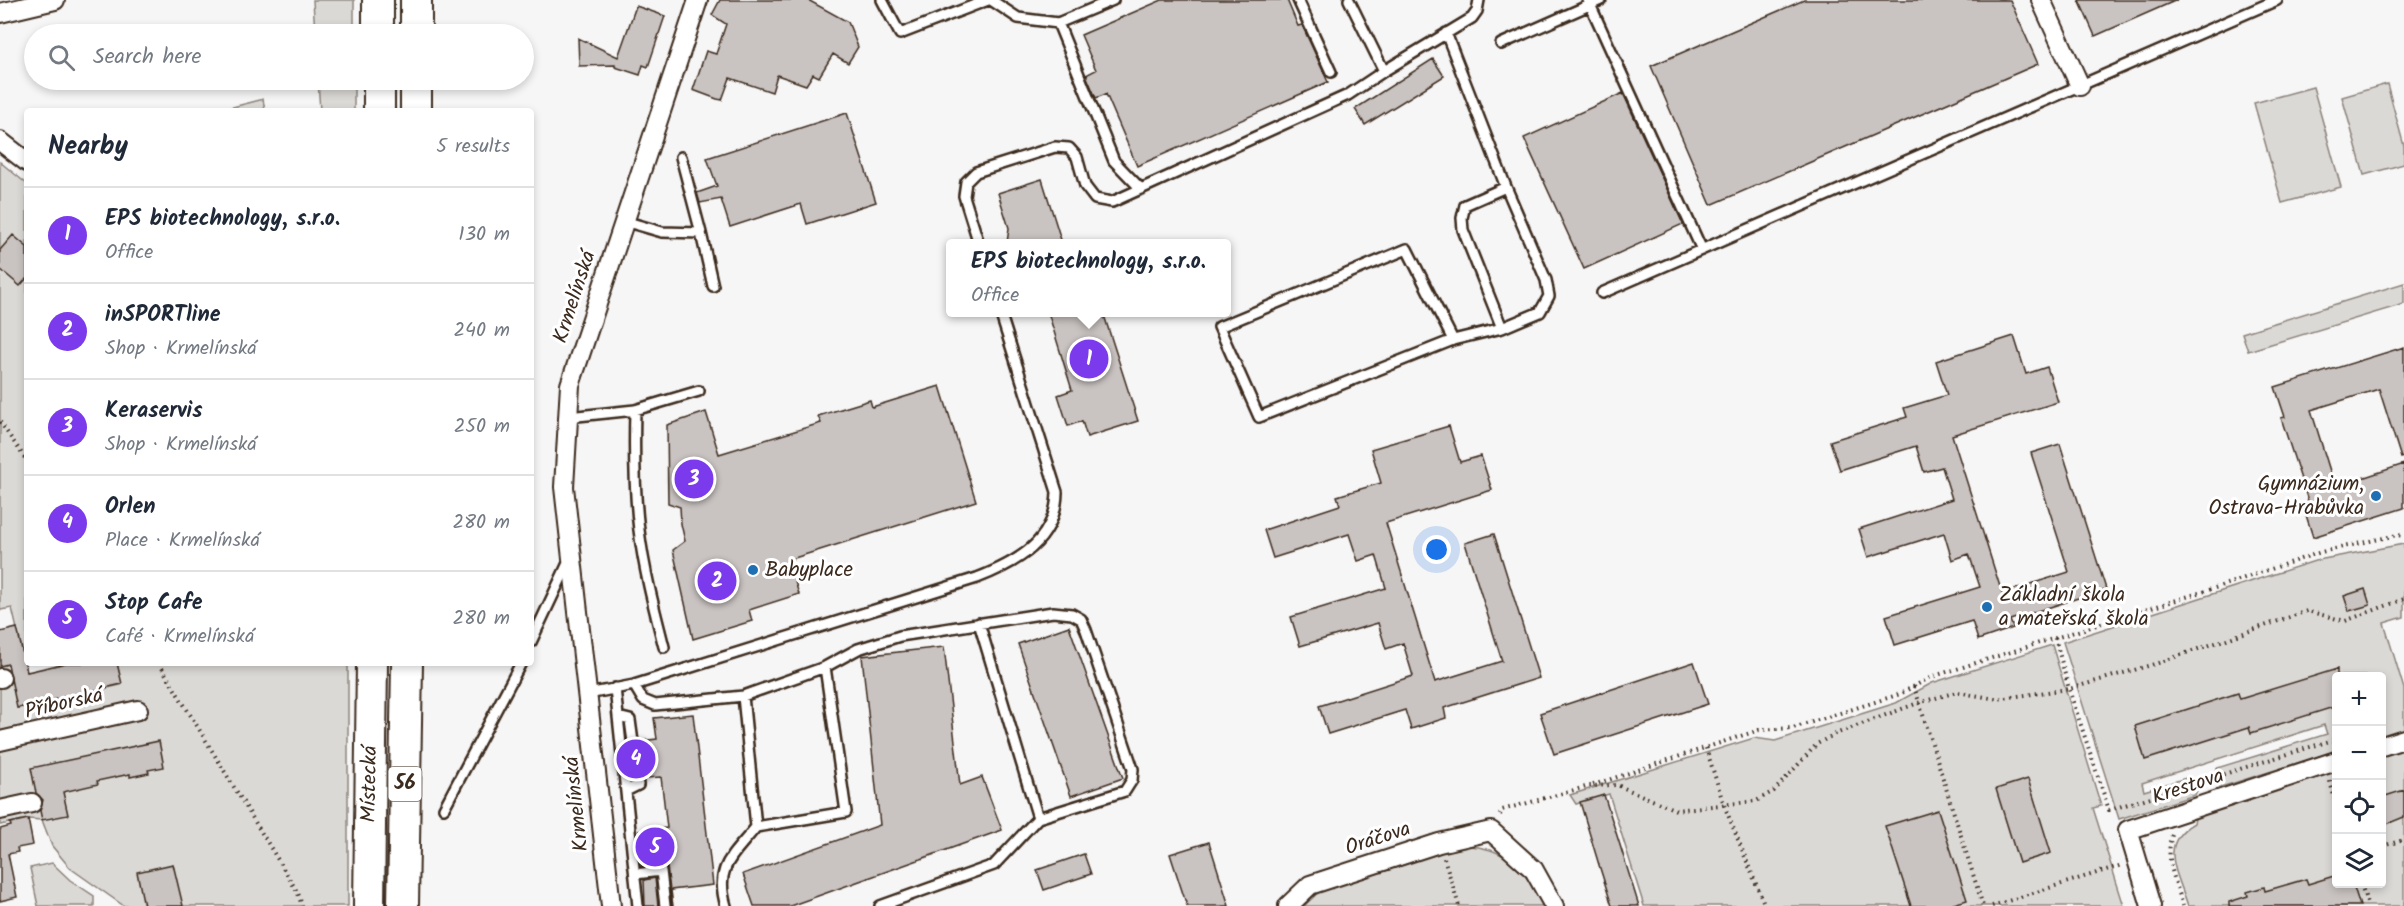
<!DOCTYPE html>
<meta charset="utf-8">
<style>
:root{--surface:#fff;--page:#f6f6f7;--text:#1f2937;--muted:#747a83;--line:#e0e1e3;--accent:#7c3aed}
body{margin:0;font-family:Kalam,sans-serif;background:var(--page);color:var(--text)}
.controls{position:absolute;right:18px;bottom:18px;display:grid;overflow:hidden;border-radius:6px;box-shadow:0 3px 9px #0003}
.controls button{width:54px;height:54px;display:grid;place-items:center;padding:0;border:0;border-bottom:2px solid var(--line);background:var(--surface);color:var(--text);font:30px sans-serif}
.you{position:absolute;left:1437px;top:550px;width:21px;height:21px;margin:-15px;border:4px solid #fff;border-radius:50%;background:#1a73e8;box-shadow:0 0 0 9px #1a73e833}
.badge{display:grid;place-items:center;width:39px;height:39px;border-radius:50%;background:var(--accent);color:#fff;font-size:20px;font-weight:700}
.pin{position:absolute;translate:-50% -50%;border:3px solid #fff;box-shadow:0 2px 6px #0006}
.popup{position:absolute;left:946px;top:239px;width:285px;height:78px;box-sizing:border-box;display:grid;place-content:center;border-radius:6px;background:var(--surface);filter:drop-shadow(0 2px 4px #0005);font-size:20px;white-space:nowrap;color:var(--muted)}
.popup b{font-size:22px;color:var(--text)}
.popup::after{content:'';position:absolute;left:50%;top:100%;margin-left:-12px;border:12px solid transparent;border-top-color:var(--surface)}
.list{margin:0;padding:0;list-style:none}
h2{display:flex;justify-content:space-between;align-items:center;height:78px;margin:0;padding:0 24px;font-size:26px}
h2 small{font-size:20px;font-weight:400;color:var(--muted)}
.list li{display:grid;grid-template-columns:39px 1fr auto;gap:18px;align-items:center;box-sizing:border-box;height:96px;padding:0 24px;border-top:2px solid var(--line)}
.list b{display:block;font-size:22px;white-space:nowrap}
.list p{margin:0;font-size:20px;white-space:nowrap;color:var(--muted)}
.list em{font-size:20px;font-style:normal;color:var(--muted)}
.icon{flex:none;width:33px;height:33px;fill:none;stroke:currentColor;stroke-width:2;stroke-linecap:round;stroke-linejoin:round}
.map{position:relative;flex:none;width:2404px;height:906px;overflow:hidden}
.search{position:absolute;background:var(--surface);box-shadow:0 3px 9px #0003;left:24px;top:24px;width:510px;height:66px;display:flex;align-items:center;gap:15px;box-sizing:border-box;padding:0 21px;border-radius:33px;color:var(--muted);font-size:22px}
.panel{position:absolute;background:var(--surface);box-shadow:0 3px 9px #0003;left:24px;top:108px;width:510px;height:558px;border-radius:6px}
.map>svg:first-child{display:block}
.green{fill:#dbd9d6;stroke:#8b827a;stroke-width:1.5}
.building{fill:#c9c3c1;stroke:#3b2a1e;stroke-width:1.5}
.lines{fill:none;stroke-linecap:round;stroke-linejoin:round}
.service-casing{stroke:#3b2a1e;stroke-width:14}
.minor-casing{stroke:#3b2a1e;stroke-width:22}
.trunk-casing{stroke:#3b2a1e;stroke-width:34}
.path{stroke:#3b2a1e;stroke-width:4;stroke-dasharray:1.5 4.5;stroke-linecap:butt}
.service{stroke:#fff;stroke-width:9}
.minor{stroke:#fff;stroke-width:18}
.trunk{stroke:#fff;stroke-width:30}
.poi-dot{fill:#1f6fb2;stroke:#fff;stroke-width:2}
.labels{text-anchor:middle;dominant-baseline:central;stroke-width:6;stroke-linejoin:round;paint-order:stroke}
.shield{fill:#fff;stroke:#766a62;stroke-width:1.5}
.shield-label{font-size:20px;font-weight:bold;fill:#3b2a1e}
.street-label{font-size:21px;fill:#3b2a1e;stroke:#fff}
.poi-label{font-size:21px;fill:#3b2a1e;stroke:#fff;text-anchor:start}
</style>
<div class="map">
<svg width="2404" height="906" viewBox="0 0 2404 906">
<rect width="100%" height="100%" fill="#f7f6f6"/>
<filter id="ink" filterUnits="userSpaceOnUse"><feTurbulence type="fractalNoise" baseFrequency=".0167" numOctaves="2"/><feDisplacementMap in="SourceGraphic" scale="12" xChannelSelector="R" yChannelSelector="G"/><feConvolveMatrix kernelMatrix="1 2 1 2 8 2 1 2 1" color-interpolation-filters="sRGB"/></filter>
<g filter="url(#ink)">
<path class="green" d="M313 0H354V34H315Z
M318 80H354V111H320Z
M2387 84 2404 146V164L2364 175 2342 97Z
M2313 87 2341 187 2282 203 2254 103Z
M263 99 265 111H217L260 100Z
M0 162 27 184V649L22 650 12 608 0 610Z
M2404 283V304L2248 351 2242 333Z
M2404 544V617L2384 623 2404 689V730L2382 737V676H2336V751L2221 787 2215 783 2214 774 2217 768 2327 734 2324 725 2142 783 2144 791 2189 777 2195 780 2198 788 2195 795 2119 819 2063 642 2318 560Z
M2052 645 2101 806 2093 808 2124 906H1644L1609 794 1576 804 1570 795 1754 738 1775 741 1896 703 1932 683Z
M117 663H348V906H124L70 868 52 846 42 820 28 819 0 825V666L8 664 18 708 121 685Z
M2404 748V906H2188C2178 873 2157 844 2194 823L2196 814 2336 770V884H2382V755Z
M1464 846C1508 846 1525 872 1545 906H1304L1324 887 1343 879Z
M52 863 70 880 94 896V906H38L30 868Z"/>
<path class="building" d="M720 0H808L848 22 858 47 848 63 833 54 819 77 813 74 806 85 777 75 772 92 730 78 722 100 717 99 693 90 706 51 716 54 726 24 712 15Z
M1162 0H1287L1298 26 1302 25 1328 82 1137 166 1106 94 1096 98 1086 75 1096 70 1081 35Z
M1804 0H2010L2038 64 1711 205 1651 66Z
M2079 0H2177L2095 36Z
M636 6 665 16 648 67 643 65 640 75 615 67V65L579 66 578 38 618 57Z
M1433 59 1444 76 1365 125 1355 109Z
M1623 93 1683 224 1584 269 1524 138Z
M847 113 876 202 807 224 801 204 730 227 721 199 700 203 697 193 717 186 707 158Z
M1042 179 1062 243H1007L1009 228 998 193Z
M13 235 27 247V278L20 286 0 269V250Z
M1048 312H1103L1138 421 1087 437 1082 421 1068 426 1058 395 1072 390Z
M2014 336 2026 374 2047 367 2058 402 1952 435 2002 593 2069 572 2031 453 2060 444 2106 589 2010 620 2013 628 1978 640 1972 621 1895 645 1886 616 1980 587 1969 554 1952 560 1944 533 1868 557 1859 529 1952 499 1942 467 1924 472 1916 446 1840 470 1830 441 1907 417 1904 408 1947 395 1936 361Z
M2404 347V457L2401 458 2379 389 2311 410 2335 487 2404 464V508L2313 537 2306 515 2312 513 2281 418 2285 417 2275 387Z
M940 386 976 501 788 560 799 594 749 610 752 621 693 639 673 550 685 541 681 524 680 507 668 503 667 425 706 412 719 454 821 423 818 416 870 400 872 407Z
M1449 426 1460 462 1481 456 1492 490 1386 523 1435 682 1502 661 1465 543 1494 534 1539 678 1444 708 1446 718 1411 729 1405 710 1328 734 1319 706 1413 676 1403 643 1386 649 1378 623 1300 646 1291 617 1386 588 1376 555 1358 561 1349 534 1273 558 1264 530 1340 505 1337 496 1381 483 1371 449Z
M2365 589 2370 605 2349 611 2344 596Z
M1069 626 1123 778 1071 796 1018 644Z
M17 628 27 672 66 663H117L122 684 17 708 8 664 0 666V632Z
M944 647 960 785 982 777 1002 830 790 906H754L743 874 880 825 862 656Z
M1694 662 1708 704 1554 754 1540 713Z
M2337 669V706L2251 733 2249 727 2145 760 2135 726 2238 693 2240 699Z
M693 714 713 885 671 890 673 906H672L667 867 661 864 642 866 641 863 639 831 667 828 661 777 646 778 645 775 637 769 631 774 628 746 634 749 639 745 640 741 657 739 654 718Z
M159 741 164 767 148 770 149 773 130 777V774L97 781 98 784 63 792 68 815 42 820 40 811 43 800 36 793 31 768Z
M2028 779 2051 853 2019 863 1996 789Z
M2404 790V817L2382 826V797Z
M1604 795 1619 842 1639 906H1612L1599 865 1580 802Z
M1938 810 1967 900 1947 906H1911L1885 826Z
M28 819 33 845 17 848 18 852 8 854 17 897 0 901V829L11 826 10 823Z
M1209 842 1229 906H1187L1170 854Z
M1084 854 1091 874 1044 890 1037 870Z
M173 864 183 906H144L137 872Z
M2337 875V884H2353L2360 906H2229V902L2248 896 2247 892 2264 887 2265 891 2306 879 2308 884Z
M655 878 658 906H645L644 880Z"/>
<g class="lines">
<g class="service-casing">
<path id="service" d="M882 0 900 34 988 0
M991 0 1018 18 1058 23 1114 161 1141 189
M1298 0 1331 72
M1588 0 1702 250
M1058 23 1113 0
M1446 33 1506 187 1546 280 1549 296 1540 312 1502 328 1453 340 1259 417 1219 327 1407 249 1453 340
M1501 44 1601 0
M1384 71 1472 18 1477 11 1479 0
M681 157 701 233
M624 221 662 232 701 233 713 286
M979 244 964 196 966 182 976 172 1055 147 1069 148 1077 157 1085 186 1095 199 1112 202 1348 95 1384 71 1349 0
M1602 293 2277 0
M1502 328 1463 230 1462 218 1465 205 1506 187
M635 410C634 450 634 490 639 530 644 570 654 608 664 647
M568 417 635 410 699 391
M531 642 570 559
M634 685 643 700 655 705 743 696 825 667 858 649 900 636 1053 612 1072 614 1081 619 1086 630 1133 769 1132 780 1125 791 1038 818 979 623
M615 688 638 906
M588 694 634 685 977 578C1018 562 1056 541 1057 492L1000 312
M743 696 756 827 846 812 825 667
M618 717 630 720 633 742
M626 791 638 785 637 776
M444 808 521 663
M635 874 661 871 665 906
M726 906C714 866 733 856 756 827
M880 906 994 865 1038 818"/>
</g>
<g class="minor-casing">
<path id="minor" d="M2041 0 2080 86
M0 13 55 0
M0 141 27 162
M0 678H1
M0 741 138 710
M2382 746 2404 739
M0 810 32 803
M611 906 564 487 570 385 698 0
M1288 906 1310 885 1439 843 1491 831 1534 870 1554 906
M2151 906 2128 830 2336 761"/>
</g>
<g class="trunk-casing">
<path id="trunk" d="M378 0V34
M416 34V0
M379 80V111
M416 111V80
M369 906 372 663
M403 906 407 663"/>
</g>
<path class="path" d="M0 422 27 461
M2055 638 2069 689 2109 810 2336 739
M159 663 298 893 302 906
M1914 686 1983 906
M1706 748 1724 805 1765 906
M2330 781 2336 804
M1593 785 1759 730 1793 728 1900 694 1931 677 2218 587 2321 552 2397 535 2404 536
M1500 815 1502 810 1589 786 1617 785 1676 810 1756 801 1774 791 1817 744 1835 734 1918 703 1957 692 1996 699 2069 689 2158 663 2307 611 2345 621 2404 599
M2172 835C2164 859 2177 884 2183 906
M2382 846 2404 840
M1444 858 1459 906
M2361 884 2368 906
M1992 906 2122 865"/>
<use href="#service" class="service"/>
<use href="#minor" class="minor"/>
<use href="#trunk" class="trunk"/>
</g>
</g>
<g class="poi-dot">
<circle cx="2376" cy="496" r="6"/>
<circle cx="753" cy="570" r="6"/>
<circle cx="1987" cy="607" r="6"/>
</g>
<g class="labels">
<rect class="shield" x="388.5" y="767" width="33" height="34" rx="4.5"/>
<g class="shield-label">
<text x="405" y="784">56</text>
</g>
<g class="street-label">
<text transform="translate(575 297) rotate(-72)">Krmelínská</text>
<text transform="translate(64 704) rotate(-13)">Příborská</text>
<text transform="translate(370 784) rotate(-89)">Místecká</text>
<text transform="translate(2188 787) rotate(-18)">Krestova</text>
<text transform="translate(577 804) rotate(-96)">Krmelínská</text>
<text transform="translate(1378 839) rotate(-18)">Oráčova</text>
</g>
<g class="poi-label">
<text x="2364" y="484" text-anchor="end">Gymnázium,<tspan x="2364" dy="24">Ostrava-Hrabůvka</tspan></text>
<text x="765" y="570">Babyplace</text>
<text x="1999" y="595">Základní škola<tspan x="1999" dy="24">a mateřská škola</tspan></text>
</g>
</g>
</svg>
<div class="controls">
<button>+</button>
<button>−</button>
<button><svg class="icon" aria-label="locate" viewBox="0 0 24 24"><circle cx="12" cy="12" r="6"/><path d="M12 2v4M12 18v4M2 12h4M18 12h4"/></svg></button>
<button><svg class="icon" aria-label="layers" viewBox="0 0 24 24"><path d="M12 4l9 5-9 5-9-5zM3 14l9 5 9-5"/></svg></button>
</div>
<div class="you"></div>
<div class="pin badge" style="left:1089px;top:359px">1</div>
<div class="popup"><b>EPS biotechnology, s.r.o.</b>Office</div>
<div class="pin badge" style="left:717px;top:581px">2</div>
<div class="pin badge" style="left:694px;top:479px">3</div>
<div class="pin badge" style="left:636px;top:759px">4</div>
<div class="pin badge" style="left:655px;top:847px">5</div>
<div class="search"><svg class="icon" aria-label="search" viewBox="0 0 24 24"><circle cx="10" cy="10" r="6"/><path d="M15 15l6 6"/></svg>Search here</div>
<section class="panel">
<h2>Nearby<small>5 results</small></h2>
<ul class="list">
<li><span class="badge">1</span><div><b>EPS biotechnology, s.r.o.</b><p>Office</p></div><em>130 m</em></li>
<li><span class="badge">2</span><div><b>inSPORTline</b><p>Shop · Krmelínská</p></div><em>240 m</em></li>
<li><span class="badge">3</span><div><b>Keraservis</b><p>Shop · Krmelínská</p></div><em>250 m</em></li>
<li><span class="badge">4</span><div><b>Orlen</b><p>Place · Krmelínská</p></div><em>280 m</em></li>
<li><span class="badge">5</span><div><b>Stop Cafe</b><p>Café · Krmelínská</p></div><em>280 m</em></li>
</ul>
</section>
</div>
